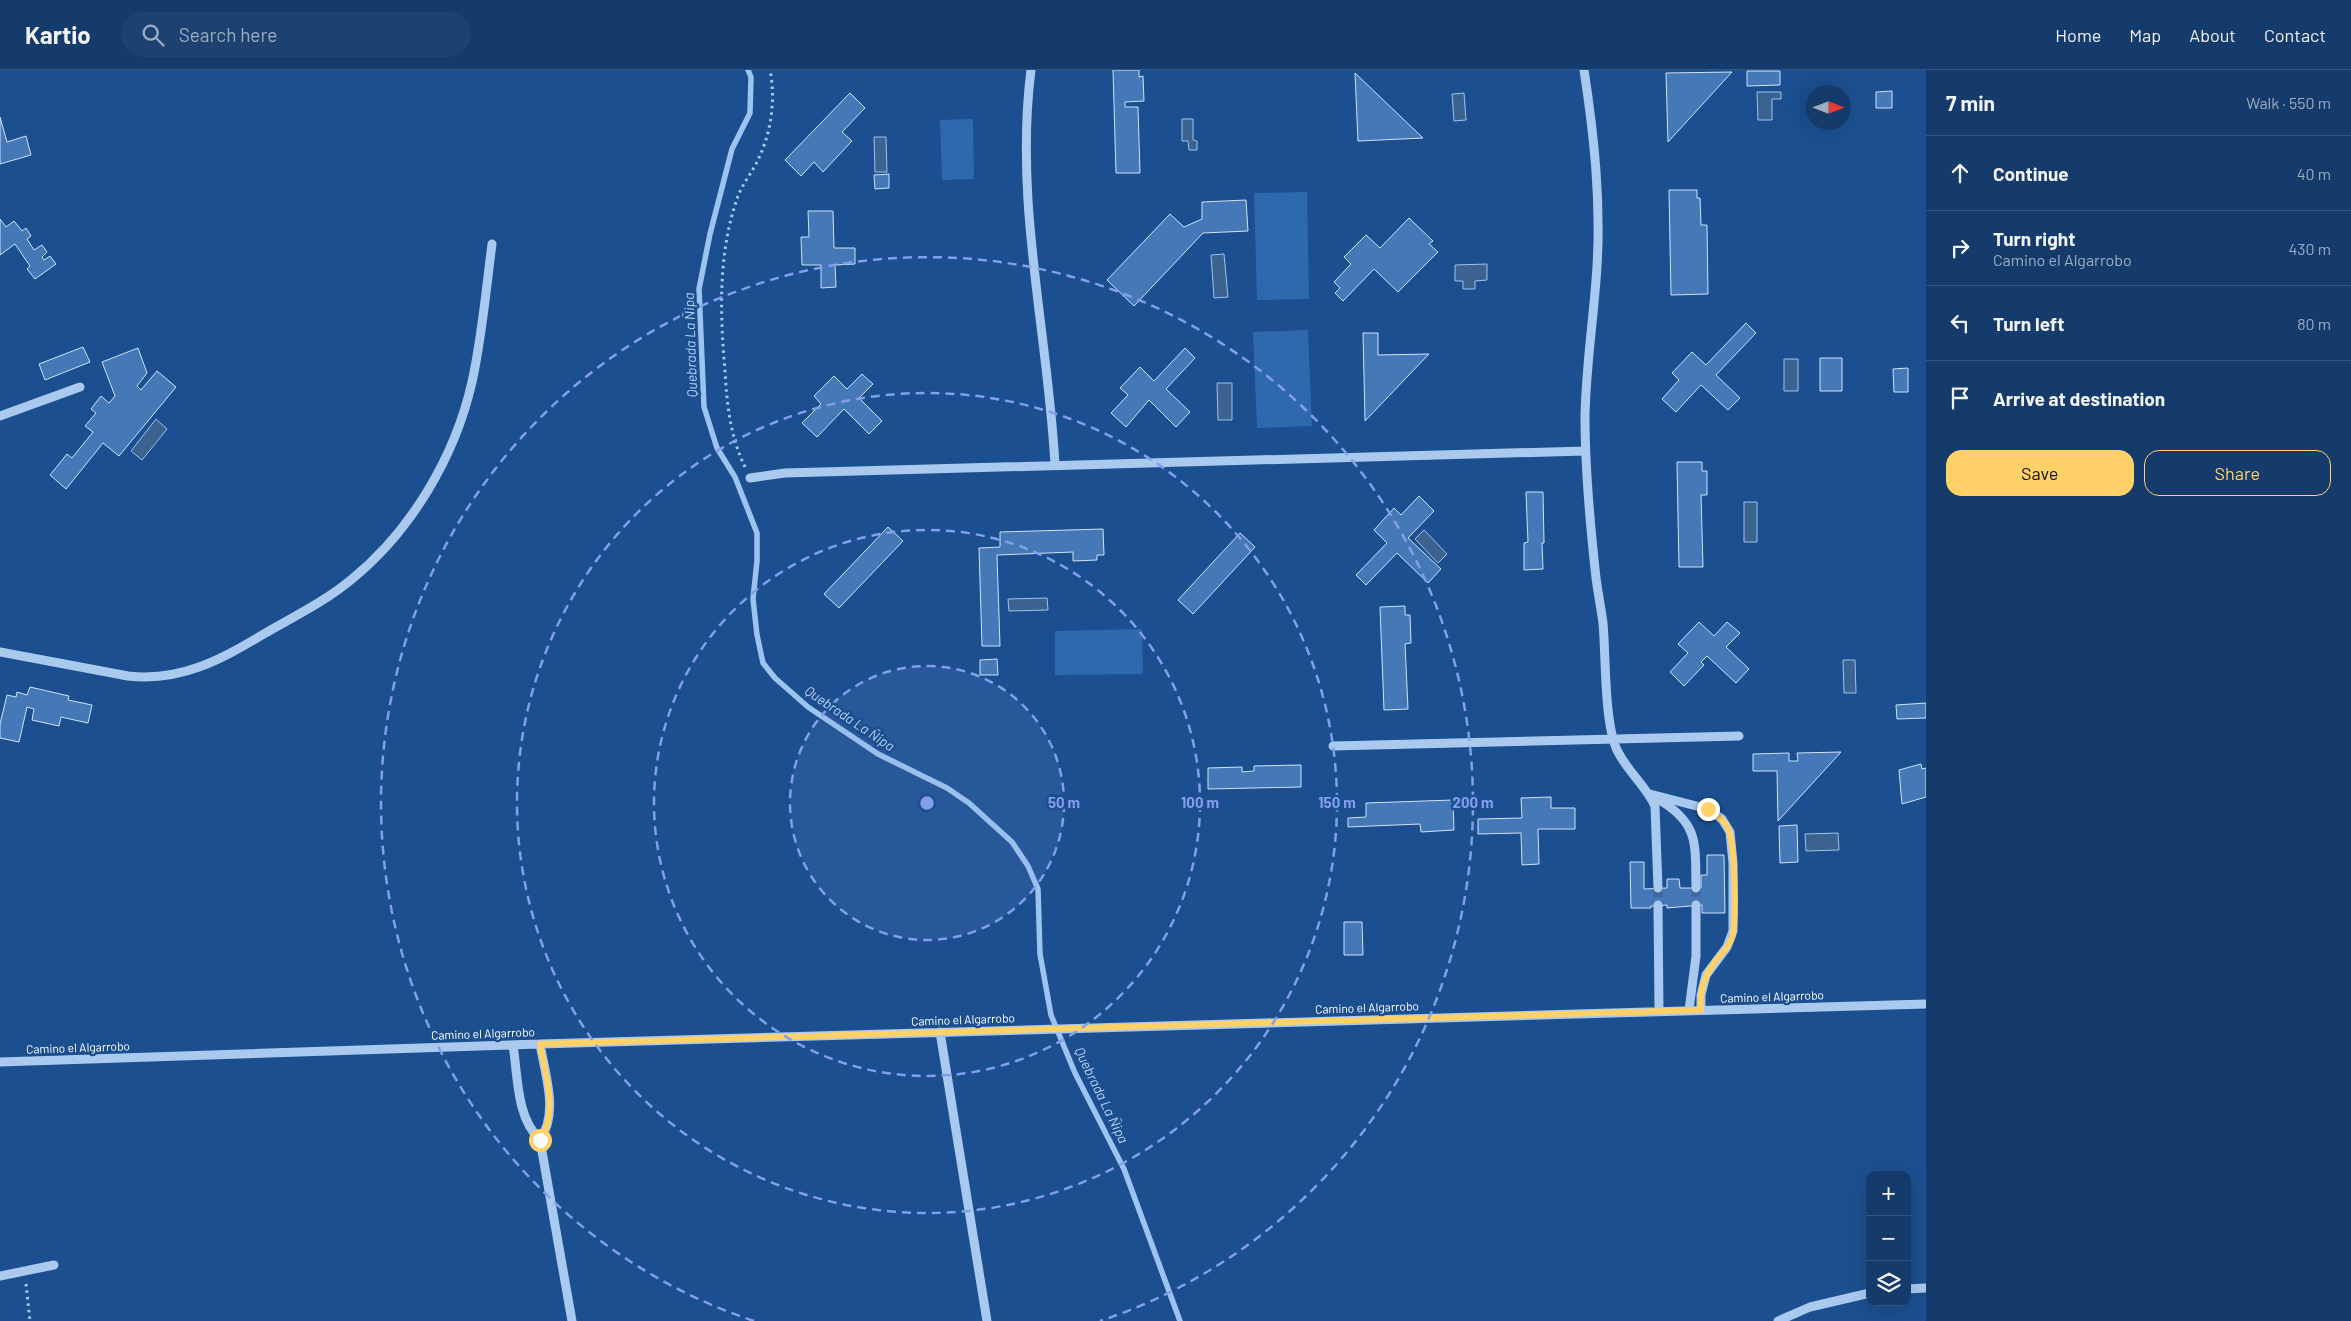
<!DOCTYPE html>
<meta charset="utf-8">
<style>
:root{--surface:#143b6b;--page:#1d4271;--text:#f1f3f6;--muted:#9dadc1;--line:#33557e;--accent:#ffd166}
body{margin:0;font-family:Barlow,sans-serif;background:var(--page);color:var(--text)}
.controls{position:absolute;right:15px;bottom:15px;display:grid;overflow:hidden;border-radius:10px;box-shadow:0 5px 20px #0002}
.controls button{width:45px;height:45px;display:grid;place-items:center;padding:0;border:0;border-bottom:1px solid var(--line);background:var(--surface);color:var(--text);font:25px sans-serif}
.compass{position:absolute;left:1806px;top:15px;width:45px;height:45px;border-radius:50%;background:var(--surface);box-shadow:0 5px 20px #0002;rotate:90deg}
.stop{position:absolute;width:15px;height:15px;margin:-11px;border:4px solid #ffd166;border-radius:50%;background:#fff}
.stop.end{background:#ffd166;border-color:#fff;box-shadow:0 1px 5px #0008}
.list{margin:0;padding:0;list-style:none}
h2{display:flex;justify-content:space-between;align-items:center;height:65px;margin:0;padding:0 20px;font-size:21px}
h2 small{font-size:16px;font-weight:400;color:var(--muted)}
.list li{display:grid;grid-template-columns:32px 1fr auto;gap:15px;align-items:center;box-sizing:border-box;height:75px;padding:0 20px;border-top:1px solid var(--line)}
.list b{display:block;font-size:19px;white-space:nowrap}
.list p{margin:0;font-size:16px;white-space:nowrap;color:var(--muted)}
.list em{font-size:16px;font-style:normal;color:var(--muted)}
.actions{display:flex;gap:10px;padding:15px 20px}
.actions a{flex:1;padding:11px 0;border:1px solid var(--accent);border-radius:15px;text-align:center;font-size:18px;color:var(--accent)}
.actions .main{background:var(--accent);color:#111}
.icon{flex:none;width:28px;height:28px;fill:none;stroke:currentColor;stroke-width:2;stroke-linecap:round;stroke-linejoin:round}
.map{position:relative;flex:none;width:1926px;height:1251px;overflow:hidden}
header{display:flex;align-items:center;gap:30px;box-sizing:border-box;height:70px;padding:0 25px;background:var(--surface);border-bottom:1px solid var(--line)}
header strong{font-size:24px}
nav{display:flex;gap:28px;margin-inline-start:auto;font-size:18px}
.search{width:350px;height:45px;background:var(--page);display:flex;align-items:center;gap:12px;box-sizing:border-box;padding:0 18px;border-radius:28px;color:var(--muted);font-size:19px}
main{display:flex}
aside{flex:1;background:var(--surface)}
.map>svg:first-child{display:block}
.green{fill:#2e69ad}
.water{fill:#3c6290;stroke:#9cc4f0}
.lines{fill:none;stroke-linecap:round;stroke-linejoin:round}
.stream{stroke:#9cc4f0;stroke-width:5.5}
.building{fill:#4478b7;stroke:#cfe3fa}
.minor-tunnel{stroke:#3d69a0;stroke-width:9;stroke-dasharray:9 4.5;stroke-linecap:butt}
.path{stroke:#a9c9ee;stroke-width:3;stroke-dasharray:2.5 4;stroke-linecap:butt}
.minor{stroke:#a9c9ee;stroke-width:9}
.route{stroke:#ffd166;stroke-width:6}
.ring{fill:none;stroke:#839eea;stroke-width:2.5;stroke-dasharray:9 6}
.labels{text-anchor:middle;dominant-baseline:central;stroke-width:5;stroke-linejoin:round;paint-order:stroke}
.street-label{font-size:12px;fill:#fff;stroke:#1b4f8f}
.water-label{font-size:14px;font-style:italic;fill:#b5d3f5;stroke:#1b4f8f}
.centre{fill:#839eea;stroke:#1b4f8f;stroke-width:2.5}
.ring-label{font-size:15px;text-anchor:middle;font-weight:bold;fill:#839eea;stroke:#1b4f8f;stroke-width:5;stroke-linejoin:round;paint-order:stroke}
</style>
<header>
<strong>Kartio</strong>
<div class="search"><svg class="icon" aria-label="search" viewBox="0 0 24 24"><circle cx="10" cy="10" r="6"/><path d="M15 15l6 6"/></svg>Search here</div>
<nav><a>Home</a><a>Map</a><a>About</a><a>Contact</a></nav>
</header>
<main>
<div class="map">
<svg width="1926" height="1251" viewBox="0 0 1926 1251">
<rect width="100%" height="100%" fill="#1b4f8f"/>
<path class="green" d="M973 49 974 109 942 110 940 50Z
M1307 122 1309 229 1257 230 1254 123Z
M1308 260 1312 356 1257 358 1253 262Z
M1142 559 1143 604 1055 605V561Z"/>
<path class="water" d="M1757 22H1781V29H1772V50H1758Z
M1464 23 1466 50 1454 51 1452 24Z
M1182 49H1193V70L1197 71V80H1189L1188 71H1182Z
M874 67H886L887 102H875Z
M1224 184 1228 227 1214 228 1211 185Z
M1487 194V210L1475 211V219H1463V211H1455V195Z
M1784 289H1798V321H1784Z
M1217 313H1232V350H1218Z
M156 349 167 359 142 390 131 381Z
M1744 432H1757V472H1744Z
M1424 460 1447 484 1438 493 1415 469Z
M1047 528 1048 540 1009 541 1008 529Z
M1843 590H1855L1856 623H1844Z
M1838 763 1839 780 1806 781 1805 764Z"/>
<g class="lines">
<path class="stream" d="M748 0 751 7 750 43 732 79 710 164 699 219 704 337 717 378 735 407 757 463V491L753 529 757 565 763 593 775 608 808 637 878 684 947 718 969 733 1012 772 1028 796 1038 819 1040 884 1051 945 1075 1003 1124 1099 1180 1251"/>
</g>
<path class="building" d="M1113 0H1139V7L1143 6 1144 31 1125 32V37H1138L1140 103H1116Z
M1747 1H1780V15L1747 16Z
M1732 2 1668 72 1666 3Z
M1355 3 1423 68 1358 71Z
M1892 21V38H1876V22Z
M850 23 865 38 842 62 852 71 823 102 814 92 801 106 785 90Z
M0 47 7 72 26 66 31 85 0 94Z
M889 104V118L875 119 874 105Z
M1669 120H1697V128H1700L1701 155H1707L1708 224 1671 225Z
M1246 130 1248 161 1203 163 1134 236 1107 210 1170 144 1184 157 1202 149V132Z
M808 141H833L834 178H855V194L835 195 836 217 821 218V195H802L801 167H809Z
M1409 148 1433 171 1429 174 1438 182 1398 222 1374 199 1343 231 1335 223 1340 218 1334 212 1351 194 1344 187 1366 165 1380 178Z
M0 149 6 157 14 151 22 161 26 158 31 166 27 169 34 180 42 175 47 182 42 187 44 190 50 186 56 194 35 209 27 199 30 196 15 174 0 185Z
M1746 253 1756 263 1716 305 1740 328 1728 340 1701 315 1676 342 1662 329 1679 310 1672 303 1692 282 1706 295Z
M1363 263H1378V285L1429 284 1365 351Z
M83 277 90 292 45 310 39 294Z
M138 278 147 303 137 316 141 320 157 301 176 317 119 386 103 373 66 419 50 405 67 384 72 388 93 362 85 356 96 343 91 339 101 326 109 333 115 326 102 292Z
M1185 278 1195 288 1166 319 1190 342 1176 357 1149 330 1126 357 1111 343 1128 325 1120 318 1140 297 1154 311Z
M1820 288H1842V321H1820Z
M1908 298V322H1894L1893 299Z
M862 304 873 314 859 328 882 351 869 364 844 339 817 367 802 353 821 334 814 326 834 306 847 319Z
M1677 392H1702V401H1707V425H1701L1703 497H1679Z
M1526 422H1543L1544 473H1542L1543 499 1524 500V473L1528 472Z
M1419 426 1434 441 1408 468 1441 499 1428 513 1397 483 1366 515 1356 505 1387 473 1374 460 1394 438 1401 445Z
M888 457 903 471 839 538 824 524Z
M1103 459 1104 485H1097V490L1073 491V482L997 485 1000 576H982L979 478 1000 477V462Z
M1240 463 1255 477 1193 544 1178 530Z
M1405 536V545H1410L1411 573 1405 574 1408 639 1384 640 1380 537Z
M1699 552 1714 566 1727 552 1740 563 1726 577 1749 599 1736 613 1707 586 1701 592 1704 595 1684 616 1670 602 1688 583 1678 574Z
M997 589 998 605H980V590Z
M30 617 69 626 68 630 92 635 88 653 61 647 59 656 32 650 34 639 27 637 19 672 0 668V654L7 625 16 627 17 622 27 625Z
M1926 633V648L1897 649 1896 635Z
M1841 682 1778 751 1777 701H1753V684L1789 683V691H1798L1797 683Z
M1921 694 1922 699 1926 698V727L1902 734 1899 700Z
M1301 695V717L1208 719V698L1242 697V702L1254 701V696Z
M1551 727V738H1575V759H1538L1539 794 1522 795 1521 763 1478 764V749L1522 748 1521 728Z
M1453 730 1454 760 1421 762 1420 754 1348 757V748L1366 747V733Z
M1797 755 1798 792 1780 793 1779 756Z
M1707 785H1724L1725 843H1702V835L1667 838V835L1651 836V838H1631L1630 792H1644V819L1667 818V809H1679L1680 818H1701V805H1707Z
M1344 852H1362L1363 885H1344Z"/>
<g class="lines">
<path class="minor-tunnel" d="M1658 818V835
M1696 818V835"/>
<path class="path" d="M745 397C730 366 727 335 725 301 720 244 718 184 737 129 741 116 751 104 757 92 771 64 776 31 770 0
M26 1214 30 1251"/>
<path class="minor" d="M1031 0C1014 133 1048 263 1055 395
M1584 0C1594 65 1601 130 1597 196 1594 246 1586 295 1585 346 1585 400 1590 454 1596 508 1598 523 1601 538 1603 553 1606 586 1604 652 1617 680 1627 701 1646 716 1655 736L1658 818
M0 346 80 317
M750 408 785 403 1585 381
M0 582 128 606C184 612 223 588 269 561 297 545 327 530 352 509 411 461 455 387 472 312 482 267 486 220 492 174
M1333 676 1739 666
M1650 724 1708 739 1722 749 1730 762 1733 793V861L1727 877 1706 905 1701 925V940
M1658 729C1700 754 1695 774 1696 818
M1658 835 1659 941
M1689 940 1696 886V835
M940 962 987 1251
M540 974C545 1004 559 1043 540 1070
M513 975C518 1006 516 1047 540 1070L572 1251
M0 992 540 974 1926 934
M0 1206 54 1195
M1907 1219 1926 1218
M1778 1251 1810 1237 1870 1223"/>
</g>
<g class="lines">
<path class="route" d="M540 1070C559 1043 545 1004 540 974L1701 940C1699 920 1705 903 1719 887 1724 881 1729 876 1732 868 1737 852 1735 777 1729 761 1725 750 1717 745 1708 739"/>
</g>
<circle cx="927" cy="733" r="137" fill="#839eea" fill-opacity=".12"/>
<g class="ring">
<circle cx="927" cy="733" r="137"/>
<circle cx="927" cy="733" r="273"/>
<circle cx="927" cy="733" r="410"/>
<path d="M754 1251A546 546 0 1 1 1100 1251"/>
</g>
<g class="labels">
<g class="street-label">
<text transform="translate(1772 926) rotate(-2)">Camino el Algarrobo</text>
<text transform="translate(1367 937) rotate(-2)">Camino el Algarrobo</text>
<text transform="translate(963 949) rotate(-2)">Camino el Algarrobo</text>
<text transform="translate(483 963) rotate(-2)">Camino el Algarrobo</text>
<text transform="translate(78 977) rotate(-2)">Camino el Algarrobo</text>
</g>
<g class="water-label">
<text transform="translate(690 275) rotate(-92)">Quebrada La Ñipa</text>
<text transform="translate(850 648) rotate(34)">Quebrada La Ñipa</text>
<text transform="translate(1102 1025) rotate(64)">Quebrada La Ñipa</text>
</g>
</g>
<circle cx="927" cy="733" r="8" class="centre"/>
<g class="ring-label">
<text x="1064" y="738">50 m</text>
<text x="1200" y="738">100 m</text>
<text x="1337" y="738">150 m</text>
<text x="1473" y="738">200 m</text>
</g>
</svg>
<div class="controls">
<button>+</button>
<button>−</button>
<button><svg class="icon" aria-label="layers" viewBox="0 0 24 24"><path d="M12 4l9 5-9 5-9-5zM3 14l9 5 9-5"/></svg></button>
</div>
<svg class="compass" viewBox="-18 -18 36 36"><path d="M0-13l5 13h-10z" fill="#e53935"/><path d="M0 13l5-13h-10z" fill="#9dadc1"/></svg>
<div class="stop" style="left:540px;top:1070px"></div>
<div class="stop end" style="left:1708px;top:739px"></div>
</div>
<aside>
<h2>7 min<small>Walk · 550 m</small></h2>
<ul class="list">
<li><svg class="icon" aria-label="ahead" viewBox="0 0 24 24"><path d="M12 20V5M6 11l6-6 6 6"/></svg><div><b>Continue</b></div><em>40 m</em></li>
<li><svg class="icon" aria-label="right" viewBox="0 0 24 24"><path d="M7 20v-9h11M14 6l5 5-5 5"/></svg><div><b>Turn right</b><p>Camino el Algarrobo</p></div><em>430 m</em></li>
<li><svg class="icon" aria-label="left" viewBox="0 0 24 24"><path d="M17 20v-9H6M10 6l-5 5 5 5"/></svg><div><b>Turn left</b></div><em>80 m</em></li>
<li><svg class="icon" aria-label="arrive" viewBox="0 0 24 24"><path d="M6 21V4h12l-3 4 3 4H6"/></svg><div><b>Arrive at destination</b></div></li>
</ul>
<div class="actions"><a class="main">Save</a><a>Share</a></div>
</aside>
</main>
